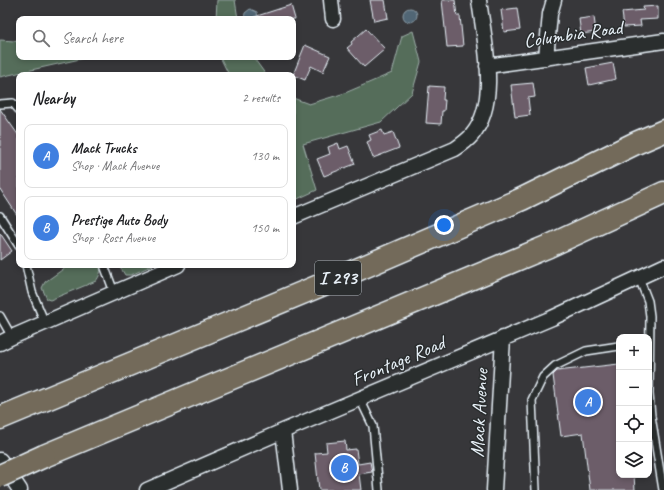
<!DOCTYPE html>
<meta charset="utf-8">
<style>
:root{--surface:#fff;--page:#f2f2f2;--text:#202124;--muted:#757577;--line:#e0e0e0;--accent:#111827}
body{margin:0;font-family:Caveat,sans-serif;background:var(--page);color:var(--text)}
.controls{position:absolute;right:12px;bottom:12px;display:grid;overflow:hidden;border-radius:8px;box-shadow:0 2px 6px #0003}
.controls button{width:36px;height:36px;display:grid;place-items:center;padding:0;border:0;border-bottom:1px solid var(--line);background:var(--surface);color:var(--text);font:20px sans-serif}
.you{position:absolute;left:444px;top:225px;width:14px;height:14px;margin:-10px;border:3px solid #fff;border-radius:50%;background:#1a73e8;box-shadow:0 0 0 6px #1a73e833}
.badge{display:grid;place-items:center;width:26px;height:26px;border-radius:50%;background:var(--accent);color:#fff;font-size:13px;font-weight:700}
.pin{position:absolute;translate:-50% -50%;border:2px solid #fff;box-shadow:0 1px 4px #0006}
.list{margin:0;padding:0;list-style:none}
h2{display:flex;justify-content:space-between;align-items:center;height:52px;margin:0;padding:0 16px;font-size:17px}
h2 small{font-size:13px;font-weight:400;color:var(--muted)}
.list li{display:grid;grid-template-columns:26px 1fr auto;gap:12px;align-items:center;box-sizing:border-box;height:64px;margin:0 8px 8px;padding:0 8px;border:1px solid var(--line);border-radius:8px}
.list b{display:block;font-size:15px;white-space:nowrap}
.list p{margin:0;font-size:13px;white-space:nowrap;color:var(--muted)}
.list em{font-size:13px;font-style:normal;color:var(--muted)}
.icon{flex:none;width:22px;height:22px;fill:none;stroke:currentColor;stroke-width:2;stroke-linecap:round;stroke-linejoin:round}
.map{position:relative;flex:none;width:664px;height:490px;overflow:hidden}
.search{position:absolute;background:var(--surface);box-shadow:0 2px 6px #0003;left:16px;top:16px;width:280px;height:44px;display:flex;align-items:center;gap:10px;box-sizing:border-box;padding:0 14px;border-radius:8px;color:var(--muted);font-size:15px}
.panel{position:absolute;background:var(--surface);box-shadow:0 2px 6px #0003;left:16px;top:72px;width:280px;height:196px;border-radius:8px}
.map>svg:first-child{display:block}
.green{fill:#556d5a;stroke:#9eafa9}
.water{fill:#516674;stroke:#8d9ea9}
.building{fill:#6c5d69;stroke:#e8f1f8}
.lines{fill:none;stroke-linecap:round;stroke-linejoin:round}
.lane-casing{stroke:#e8f1f8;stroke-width:10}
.street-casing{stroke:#e8f1f8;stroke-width:17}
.highway-casing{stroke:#e8f1f8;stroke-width:25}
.lane{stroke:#2a2d2e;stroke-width:7}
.street{stroke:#2a2d2e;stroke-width:14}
.highway{stroke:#736b5a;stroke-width:22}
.highway-bridge-casing{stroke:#e8f1f8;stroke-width:25;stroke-linecap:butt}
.highway-bridge{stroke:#736b5a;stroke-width:22}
.labels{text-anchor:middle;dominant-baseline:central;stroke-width:3;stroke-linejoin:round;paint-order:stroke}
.shield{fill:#2a2d2e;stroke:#afb6bb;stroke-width:1}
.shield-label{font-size:19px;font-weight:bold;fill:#e8f1f8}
.street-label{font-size:20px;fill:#e8f1f8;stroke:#2a2d2e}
</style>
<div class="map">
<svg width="664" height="490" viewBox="0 0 664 490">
<rect width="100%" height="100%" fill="#37373a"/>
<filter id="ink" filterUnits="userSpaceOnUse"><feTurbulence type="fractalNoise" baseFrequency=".025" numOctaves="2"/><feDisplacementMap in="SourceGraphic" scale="8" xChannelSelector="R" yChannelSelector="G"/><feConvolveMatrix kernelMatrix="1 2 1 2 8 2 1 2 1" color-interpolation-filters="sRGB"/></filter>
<g filter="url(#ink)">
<path class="green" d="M217 0H235L238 19H216Z
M413 31 421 62 412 93 381 122 303 144 317 190 293 201V98L309 104 345 93 392 73 402 36Z
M19 39V57H89L0 77V40L14 41Z
M220 57H253L266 75H229Z
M69 265H100C102 271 99 277 96 281L50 300 47 299 42 288 45 282Z
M119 265H153L131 275H125Z"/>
<path class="water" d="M403 15a7 7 0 1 1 14 0a7 7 0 1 1-14 0Z
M250 9 257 12 258 19H244L245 13Z"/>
<path class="building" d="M370 0H385L388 18 374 21Z
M442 0H455L457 16H460L463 46 447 47Z
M291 5 295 19H254V17Z
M658 6V19L640 20 641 26 624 27 622 12 644 10 643 7Z
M517 8 520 30 504 32 501 10Z
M594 17 596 32 581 34 579 19Z
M366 29 385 49 364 67 347 48 352 44 351 42Z
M305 45 330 56 323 72 311 66 305 80 293 75Z
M613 63 616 79 589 85 586 68Z
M533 83 535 97 528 98 530 115 515 117 511 85Z
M429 86 444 87 443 100H445L444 111H442L441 124 426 123Z
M0 109 19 136V218L0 189Z
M382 130 384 135 393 132 399 148 373 158 367 142 371 140 369 135Z
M338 143 340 149 348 146 355 164 324 176 317 159 330 154 328 147Z
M0 233 12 251 0 260Z
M619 364V475H634L635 490H590L583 433 561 436 553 375 557 371Z
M345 441 346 450 356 449 358 464 370 462 372 472 359 474 361 490H319L315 453 327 452 326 443Z"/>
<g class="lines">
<g class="lane-casing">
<path id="lane" d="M0 104 13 103 19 110
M0 216 19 246
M26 265 32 292 45 323
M104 265 114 292
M639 278 648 301 650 316 649 394 651 416 663 490
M0 316 12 337
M360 399 373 426 379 490
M536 490 532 400 543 377 555 366 586 351 619 346"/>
</g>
<g class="street-casing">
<path id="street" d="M331 0 333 19
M546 58 550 14 554 0
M487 66 664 41
M293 217 455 149C461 145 467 141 472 135 500 102 484 40 479 0
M0 343 12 337 178 265
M283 431 290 490
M0 460 20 490
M147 490 283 431 552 318 664 266
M494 490 503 338"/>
</g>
<g class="highway-casing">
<path id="highway" d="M0 418 331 281 522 199 636 143 664 131
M44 456 549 246 664 193"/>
</g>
<use href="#lane" class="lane"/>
<use href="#street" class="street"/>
<use href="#highway" class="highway"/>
<g class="highway-bridge-casing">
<path id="highway-bridge" d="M0 476 44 456"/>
</g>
<use href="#highway-bridge" class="highway-bridge"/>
</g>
</g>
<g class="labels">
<rect class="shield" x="315" y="261" width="46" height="34" rx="3"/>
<g class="shield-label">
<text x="338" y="278">I 293</text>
</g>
<g class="street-label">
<text transform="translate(573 34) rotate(-8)">Columbia Road</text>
<text transform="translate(398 361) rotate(-23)">Frontage Road</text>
<text transform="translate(479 413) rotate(-87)">Mack Avenue</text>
</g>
</g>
</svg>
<div class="controls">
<button>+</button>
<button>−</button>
<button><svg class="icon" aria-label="locate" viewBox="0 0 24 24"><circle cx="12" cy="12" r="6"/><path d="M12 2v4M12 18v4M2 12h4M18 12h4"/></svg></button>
<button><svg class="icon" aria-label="layers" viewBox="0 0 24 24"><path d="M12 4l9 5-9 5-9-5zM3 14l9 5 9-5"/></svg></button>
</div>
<div class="you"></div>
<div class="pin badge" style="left:588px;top:402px;background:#3f7fe0">A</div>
<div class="pin badge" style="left:344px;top:468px;background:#3f7fe0">B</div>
<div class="search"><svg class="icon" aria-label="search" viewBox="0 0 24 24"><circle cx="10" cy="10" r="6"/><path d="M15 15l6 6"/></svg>Search here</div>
<section class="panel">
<h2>Nearby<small>2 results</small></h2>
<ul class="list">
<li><span class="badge" style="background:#3f7fe0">A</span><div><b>Mack Trucks</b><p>Shop · Mack Avenue</p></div><em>130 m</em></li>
<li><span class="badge" style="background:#3f7fe0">B</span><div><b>Prestige Auto Body</b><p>Shop · Ross Avenue</p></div><em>150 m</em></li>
</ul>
</section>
</div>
